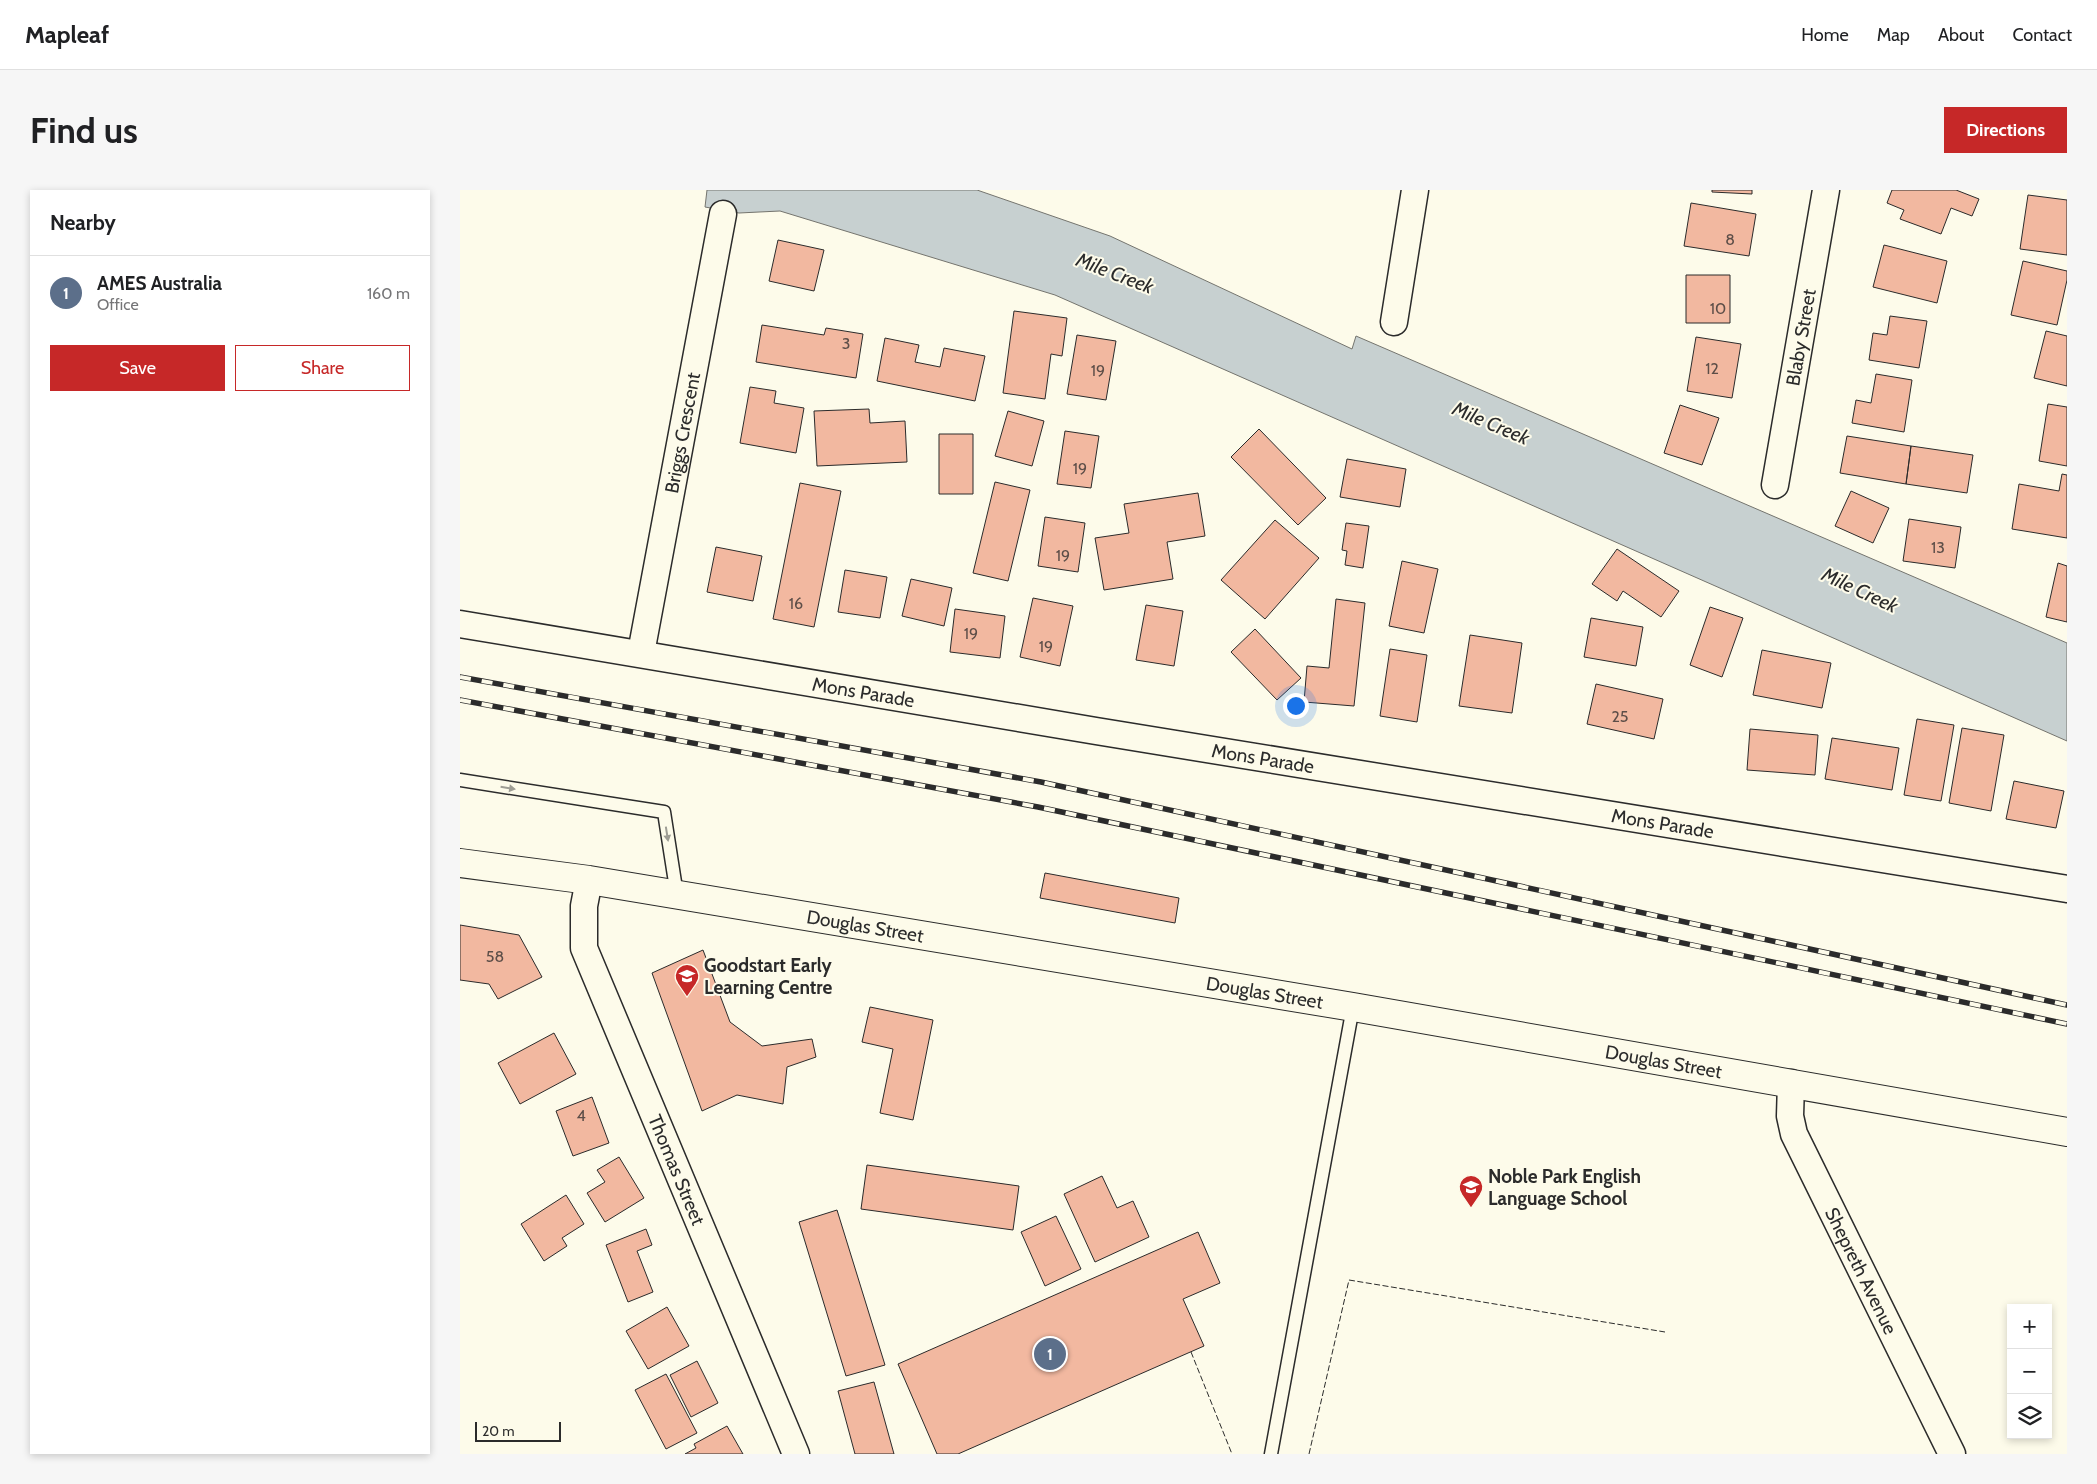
<!DOCTYPE html>
<meta charset="utf-8">
<style>
:root{--surface:#fff;--page:#f6f6f6;--text:#202124;--muted:#757577;--line:#e0e0e0;--accent:#c62828}
body{margin:0;font-family:Cabin,sans-serif;background:var(--page);color:var(--text)}
.controls{position:absolute;right:15px;bottom:15px;display:grid;overflow:hidden;border-radius:0px;box-shadow:0 2px 8px #0003}
.controls button{width:45px;height:45px;display:grid;place-items:center;padding:0;border:0;border-bottom:1px solid var(--line);background:var(--surface);color:var(--text);font:25px sans-serif}
.scale{position:absolute;left:15px;bottom:12px;width:86px;box-sizing:border-box;padding-left:5px;border:2px solid #2b2b2b;border-top:0;font-size:14px;line-height:18px;white-space:nowrap;color:#2b2b2b;-webkit-text-stroke:4px #fdfbea;paint-order:stroke}
.you{position:absolute;left:835px;top:515px;width:18px;height:18px;margin:-12px;border:4px solid #fff;border-radius:50%;background:#1a73e8;box-shadow:0 0 0 8px #1a73e833}
.badge{display:grid;place-items:center;width:32px;height:32px;border-radius:50%;background:var(--accent);color:#fff;font-size:16px;font-weight:700}
.pin{position:absolute;translate:-50% -50%;border:2px solid #fff;box-shadow:0 1px 5px #0006}
.list{margin:0;padding:0;list-style:none}
h2{display:flex;justify-content:space-between;align-items:center;height:65px;margin:0;padding:0 20px;font-size:21px}
h2 small{font-size:16px;font-weight:400;color:var(--muted)}
.list li{display:grid;grid-template-columns:32px 1fr auto;gap:15px;align-items:center;box-sizing:border-box;height:75px;padding:0 20px;border-top:1px solid var(--line)}
.list b{display:block;font-size:19px;white-space:nowrap}
.list p{margin:0;font-size:16px;white-space:nowrap;color:var(--muted)}
.list em{font-size:16px;font-style:normal;color:var(--muted)}
.actions{display:flex;gap:10px;padding:15px 20px}
.actions a{flex:1;padding:11px 0;border:1px solid var(--accent);border-radius:0px;text-align:center;font-size:18px;color:var(--accent)}
.actions .main{background:var(--accent);color:#fff}
.icon{flex:none;width:28px;height:28px;fill:none;stroke:currentColor;stroke-width:2;stroke-linecap:round;stroke-linejoin:round}
.map{position:relative;flex:none;width:1607px;height:1264px;overflow:hidden;border-radius:0px}
header{display:flex;align-items:center;gap:30px;box-sizing:border-box;height:70px;padding:0 25px;background:var(--surface);border-bottom:1px solid var(--line)}
header strong{font-size:24px}
nav{display:flex;gap:28px;margin-inline-start:auto;font-size:18px}
.intro{display:flex;align-items:center;justify-content:space-between;box-sizing:border-box;height:120px;padding:0 30px}
h1{margin:0;font-size:35px}
.button{padding:12px 22px;border-radius:0px;background:var(--accent);color:#fff;font-size:18px;font-weight:700}
main{display:flex;gap:30px;padding:0 30px}
aside{flex:1;background:var(--surface);border-radius:0px;box-shadow:0 2px 8px #0003}
.map>svg:first-child{display:block}
.water{fill:#c7d0d0;stroke:#74746e}
.building{fill:#f2b8a0;stroke:#2b2b2b}
.lines{fill:none;stroke-linecap:round;stroke-linejoin:round}
.service-casing{stroke:#2b2b2b;stroke-width:15}
.minor-casing{stroke:#2b2b2b;stroke-width:29}
.secondary-casing{stroke:#2b2b2b;stroke-width:30}
.service{stroke:#fdfbea;stroke-width:12}
.minor{stroke:#fdfbea;stroke-width:26}
.secondary{stroke:#fdfbea;stroke-width:28}
.rail-casing{stroke:#2b2b2b;stroke-width:5.5}
.rail{stroke:#fdfbea;stroke-width:4;stroke-dasharray:11;stroke-linecap:butt}
.fence{stroke:#2b2b2b;stroke-width:1;stroke-dasharray:6 2.5;stroke-linecap:butt}
.oneway{fill:#9e9d94}
.labels{text-anchor:middle;dominant-baseline:central;stroke-width:4;stroke-linejoin:round;paint-order:stroke}
.number-label{font-size:16px;fill:#5d4e48}
.street-label{font-size:19px;fill:#2b2b2b;stroke:#fdfbea}
.poi-label{font-size:19px;font-weight:bold;fill:#2b2b2b;stroke:#fdfbea;text-anchor:start}
.water-label{font-size:20px;font-style:italic;fill:#2b2b2b;stroke:#fdfbea}
</style>
<header>
<strong>Mapleaf</strong>
<nav><a>Home</a><a>Map</a><a>About</a><a>Contact</a></nav>
</header>
<div class="intro"><h1>Find us</h1><a class="button">Directions</a></div>
<main>
<aside>
<h2>Nearby<small></small></h2>
<ul class="list">
<li><span class="badge" style="background:#5c6f8a">1</span><div><b>AMES Australia</b><p>Office</p></div><em>160 m</em></li>
</ul>
<div class="actions"><a class="main">Save</a><a>Share</a></div>
</aside>
<div class="map">
<svg width="1607" height="1264" viewBox="0 0 1607 1264">
<rect width="100%" height="100%" fill="#fdfbea"/>
<path class="water" d="M247 0H517L650 46 892 159 896 146 1607 453V551L595 105 320 21 279 23 245 17Z"/>
<path class="building" d="M1252 0H1292V4L1252 2Z
M1432 0H1496L1519 9 1512 26 1491 18 1481 44 1440 29 1444 20 1427 13Z
M1568 5 1607 10V65L1560 59Z
M1231 13 1296 24 1289 66 1224 56Z
M318 50 364 60 354 101 309 91Z
M1424 55 1487 71 1477 113 1413 97Z
M1563 71 1607 81V90L1597 135 1551 125Z
M1226 85H1270V133H1226Z
M554 121 607 128 602 166 591 164 585 209 543 203Z
M1430 126 1467 131 1459 178 1409 170 1413 143 1427 145Z
M302 135 364 145 366 138 403 144 396 188 296 172Z
M1586 141 1607 146V196L1574 188Z
M617 145 656 151 646 210 607 204Z
M1236 147 1281 154 1272 208 1227 201Z
M425 148 459 155 455 172 480 177 484 158 525 166 515 211 417 191Z
M1416 184 1452 190 1444 242 1392 233 1396 210 1411 213Z
M290 197 316 201 314 213 344 218 336 263 280 253Z
M1588 214 1607 217V276L1579 271Z
M1220 215 1259 228 1242 275 1204 263Z
M409 219 410 233 445 231 447 272 357 276 354 221Z
M548 221 584 231 572 276 535 266Z
M799 239 866 308 838 335 771 267Z
M605 241 639 246 631 298 597 294Z
M479 244H513V304H479Z
M1387 246 1451 256 1446 294 1380 283Z
M1451 256 1513 265 1507 303 1446 294Z
M887 269 946 279 940 317 880 307Z
M1602 284 1607 285V348L1552 339 1559 294 1599 301Z
M535 292 570 300 548 391 513 383Z
M340 293 381 301 354 437 313 429Z
M1391 301 1429 318 1413 353 1375 336Z
M738 303 745 346 707 352 713 389 644 400 635 348 669 343 664 314Z
M585 327 625 333 618 382 578 376Z
M1449 329 1501 337 1495 378 1443 371Z
M815 330 859 368 805 429 761 390Z
M886 333 909 336 903 378 885 375 887 361 882 360Z
M256 357 302 366 293 411 247 402Z
M1157 359 1219 401 1201 427 1163 401 1157 411 1132 394Z
M942 371 978 379 964 443 929 436Z
M1598 373 1607 376V432L1586 427Z
M385 380 427 387 420 428 378 422Z
M451 389 492 398 484 436 442 426Z
M573 408 613 416 600 476 560 467Z
M876 409 905 413 894 516 844 512 847 476 869 478Z
M686 415 723 421 714 476 676 470Z
M1250 417 1283 428 1262 487 1230 475Z
M495 419 545 426 540 468 490 462Z
M1131 428 1183 437 1176 476 1124 467Z
M795 439 841 488 817 510 771 462Z
M1010 445 1062 453 1052 523 999 516Z
M930 459 967 465 957 532 920 526Z
M1302 460 1371 473 1362 518 1293 505Z
M1136 494 1203 509 1194 549 1127 534Z
M1457 529 1494 535 1481 611 1444 605Z
M1502 538 1544 545 1531 621 1489 613Z
M1290 539 1358 545 1355 585 1287 580Z
M1372 548 1439 558 1432 600 1365 589Z
M1554 591 1604 601 1596 638 1546 629Z
M585 683 719 708 715 733 580 708Z
M0 735 59 745 82 787 38 809 29 794 0 790Z
M243 760 270 832 302 856 352 849 356 867 327 877 323 914 277 905 242 921 192 783Z
M410 817 473 830 453 930 420 923 433 859 402 852Z
M94 843 116 884 60 914 38 873Z
M132 907 149 953 113 966 96 921Z
M159 967 184 1008 145 1032 127 1003 145 992 137 980Z
M407 975 559 996 553 1040 401 1019Z
M642 986 657 1018 673 1011 689 1047 635 1072 604 1004Z
M106 1005 124 1034 102 1048 107 1056 84 1071 61 1034Z
M377 1020 425 1175 386 1186 339 1032Z
M596 1026 621 1079 585 1096 561 1042Z
M186 1039 192 1055 177 1061 193 1102 168 1112 146 1055Z
M738 1042 760 1093 723 1109 744 1156 498 1264H477L438 1174Z
M207 1117 229 1156 188 1179 166 1141Z
M237 1171 258 1213 231 1227 210 1185Z
M206 1184 237 1243 206 1259 175 1200Z
M414 1192 434 1264H395L378 1201Z
M267 1236 283 1264H225L236 1258 234 1254Z"/>
<g class="lines">
<g class="service-casing">
<path id="service" d="M0 590 204 622 217 705
M811 1264 893 817"/>
</g>
<g class="minor-casing">
<g id="minor">
<path d="M934 132 955 0"/>
<path id="s1" d="M1315 295 1366 0"/>
<path id="s2" d="M0 434 636 541 1607 699"/>
<path id="s3" d="M181 463 263 24"/>
<path id="s4" d="M129 690 124 716V758L336 1264"/>
<path id="s5" d="M1331 893 1330 926 1334 944 1492 1264"/>
</g>
</g>
<g class="secondary-casing">
<g id="secondary">
<path id="s6" d="M0 673 129 690 893 817 1607 942"/>
</g>
</g>
<use href="#service" class="service"/>
<use href="#minor" class="minor"/>
<use href="#secondary" class="secondary"/>
<g class="rail-casing">
<path id="rail" d="M0 487 581 592 1607 815
M0 510 578 617 1607 834"/>
</g>
<use href="#rail" class="rail"/>
<path class="fence" d="M731 1162 772 1264
M849 1264 889 1090 1205 1142"/>
</g>
<defs><path id="oneway-solid" d="M-6-.8H1V-3.2L6.5 0L1 3.2V.8H-6Z" transform="scale(1.25)"/></defs>
<g class="oneway">
<use href="#oneway-solid" transform="translate(48 598) rotate(9)"/>
<use href="#oneway-solid" transform="translate(207 644) rotate(81)"/>
</g>
<defs>
<g id="school-pin" transform="scale(1.25)"><path d="M0 17L-7.5 6A9.5 9.5 0 1 1 7.5 6Z" fill="#c62828" stroke="#fdfbea"/><path d="M0-5L7-2L0 1L-7-2ZM-4 1L0 2.5L4 1V4Q0 6-4 4Z" fill="#fff"/></g>
</defs>
<g fill-rule="evenodd">
<use href="#school-pin" x="227" y="786"/>
<use href="#school-pin" x="1011" y="997"/>
</g>
<g class="labels">
<g class="number-label">
<text x="1270" y="49">8</text>
<text x="1258" y="118">10</text>
<text x="386" y="153">3</text>
<text x="1252" y="178">12</text>
<text x="638" y="180">19</text>
<text x="620" y="278">19</text>
<text x="1478" y="357">13</text>
<text x="603" y="365">19</text>
<text x="336" y="413">16</text>
<text x="511" y="443">19</text>
<text x="586" y="456">19</text>
<text x="1160" y="526">25</text>
<text x="35" y="766">58</text>
<text x="121" y="925">4</text>
</g>
<g class="street-label">
<text stroke="none"><textPath href="#s1" startOffset="150">Blaby Street</textPath></text>
<text stroke="none"><textPath href="#s3" startOffset="224">Briggs Crescent</textPath></text>
<text stroke="none"><textPath href="#s2" startOffset="409">Mons Parade</textPath></text>
<text stroke="none"><textPath href="#s2" startOffset="814">Mons Parade</textPath></text>
<text stroke="none"><textPath href="#s2" startOffset="1219">Mons Parade</textPath></text>
<text stroke="none"><textPath href="#s6" startOffset="410">Douglas Street</textPath></text>
<text stroke="none"><textPath href="#s6" startOffset="815">Douglas Street</textPath></text>
<text stroke="none"><textPath href="#s6" startOffset="1220">Douglas Street</textPath></text>
<text stroke="none"><textPath href="#s4" startOffset="309">Thomas Street</textPath></text>
<text stroke="none"><textPath href="#s5" startOffset="204">Shepreth Avenue</textPath></text>
</g>
<g class="poi-label">
<text x="244" y="775">Goodstart Early<tspan x="244" dy="22">Learning Centre</tspan></text>
<text x="1028" y="986">Noble Park English<tspan x="1028" dy="22">Language School</tspan></text>
</g>
<g class="water-label">
<text transform="translate(655 83) rotate(21)">Mile Creek</text>
<text transform="translate(1031 233) rotate(23)">Mile Creek</text>
<text transform="translate(1400 400) rotate(25)">Mile Creek</text>
</g>
</g>
</svg>
<div class="controls">
<button>+</button>
<button>−</button>
<button><svg class="icon" aria-label="layers" viewBox="0 0 24 24"><path d="M12 4l9 5-9 5-9-5zM3 14l9 5 9-5"/></svg></button>
</div>
<div class="scale">20 m</div>
<div class="you"></div>
<div class="pin badge" style="left:590px;top:1164px;background:#5c6f8a">1</div>
</div>
</main>
